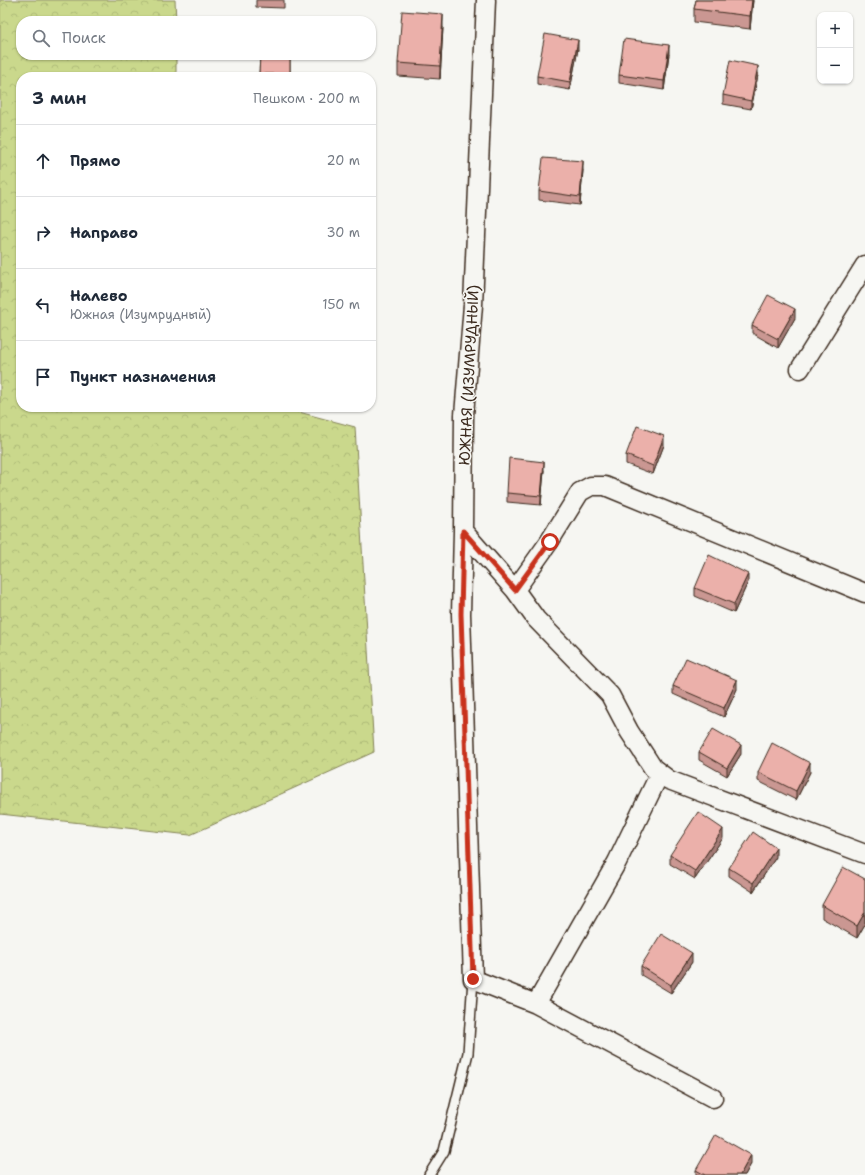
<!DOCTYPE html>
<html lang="ru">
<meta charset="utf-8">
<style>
:root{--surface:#fff;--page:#f2f2f3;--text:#1f2937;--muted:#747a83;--line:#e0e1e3}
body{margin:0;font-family:"Shantell Sans",sans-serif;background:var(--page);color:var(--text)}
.controls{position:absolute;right:12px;top:12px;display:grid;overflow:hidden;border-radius:8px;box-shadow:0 1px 3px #0004}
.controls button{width:36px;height:36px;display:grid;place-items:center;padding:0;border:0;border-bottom:1px solid var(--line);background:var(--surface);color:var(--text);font:20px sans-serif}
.stop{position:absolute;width:12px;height:12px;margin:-9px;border:3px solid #c8321e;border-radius:50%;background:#fff}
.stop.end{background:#c8321e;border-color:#fff;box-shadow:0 1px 4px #0008}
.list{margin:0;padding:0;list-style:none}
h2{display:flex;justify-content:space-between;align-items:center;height:52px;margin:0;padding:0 16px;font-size:17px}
h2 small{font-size:13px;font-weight:400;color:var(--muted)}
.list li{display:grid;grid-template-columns:26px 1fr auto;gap:12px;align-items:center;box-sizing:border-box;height:72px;padding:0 16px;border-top:1px solid var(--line)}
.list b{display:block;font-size:15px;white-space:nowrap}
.list p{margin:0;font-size:13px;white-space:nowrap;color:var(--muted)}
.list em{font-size:13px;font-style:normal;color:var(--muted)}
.icon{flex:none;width:22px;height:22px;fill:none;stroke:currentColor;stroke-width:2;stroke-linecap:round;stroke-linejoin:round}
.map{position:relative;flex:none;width:865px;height:1175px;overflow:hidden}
.search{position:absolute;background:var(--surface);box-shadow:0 1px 3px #0004;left:16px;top:16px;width:360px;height:44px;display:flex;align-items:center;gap:10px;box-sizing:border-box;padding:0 14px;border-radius:16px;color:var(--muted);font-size:15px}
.panel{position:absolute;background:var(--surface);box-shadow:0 1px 3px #0004;left:16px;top:72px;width:360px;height:340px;border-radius:16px}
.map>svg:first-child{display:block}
.forest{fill:url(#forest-crowns);stroke:#828155}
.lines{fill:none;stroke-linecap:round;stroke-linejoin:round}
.lane-casing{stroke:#3b2a1e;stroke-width:12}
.street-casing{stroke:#3b2a1e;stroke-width:21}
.lane{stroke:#f6f6f2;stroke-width:9}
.street{stroke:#f6f6f2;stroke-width:18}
.wall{fill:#ca9792;stroke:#3b2a1e}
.shaded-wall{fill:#a47b77;stroke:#3b2a1e}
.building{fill:#ebb0aa;stroke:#3b2a1e}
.route{stroke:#c8321e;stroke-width:5}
.labels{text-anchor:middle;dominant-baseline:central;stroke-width:3;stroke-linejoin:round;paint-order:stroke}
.street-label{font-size:15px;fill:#3b2a1e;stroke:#f6f6f2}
</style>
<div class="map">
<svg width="865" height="1175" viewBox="0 0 865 1175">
<defs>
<pattern id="forest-crowns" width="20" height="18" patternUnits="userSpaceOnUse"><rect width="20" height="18" fill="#cad88c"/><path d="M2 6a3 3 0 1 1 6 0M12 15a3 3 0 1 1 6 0" fill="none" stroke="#aeba78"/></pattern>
</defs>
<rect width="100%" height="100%" fill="#f6f6f2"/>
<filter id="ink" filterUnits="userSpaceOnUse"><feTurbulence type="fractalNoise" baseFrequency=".025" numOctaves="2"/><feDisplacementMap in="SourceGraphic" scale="8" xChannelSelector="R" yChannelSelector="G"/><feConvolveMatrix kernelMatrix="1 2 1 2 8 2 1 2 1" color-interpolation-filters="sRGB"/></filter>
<g filter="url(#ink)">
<path class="forest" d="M0 0H175L176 21H21V55H176V77H21V407H280L355 427 374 752 190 835 0 814Z"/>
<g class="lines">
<g class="lane-casing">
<path id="lane" d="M429 1175 444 1151 468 1053 473 979"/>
</g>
<g class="street-casing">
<path id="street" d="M486 0 473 305 464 415 463 531 461 614 473 979 536 1004 713 1098
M800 369 865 265
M463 531 515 590 536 619 610 695 629 731 653 768 669 780 865 854
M515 590 549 542 580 492 591 486H605L865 593
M536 1004 617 862 660 773"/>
</g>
<use href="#lane" class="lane"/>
<use href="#street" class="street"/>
</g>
<path class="wall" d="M256 0H284V8L256 7Z
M696 0H753L750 29 694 22V9Z
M443 27 440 79 398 76V63Z
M578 49 570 90 537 84V76Z
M669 54 664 90 619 83V75Z
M260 55H290V77H259Z
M758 75 751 109 723 104V95Z
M583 170 580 205 539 200V191Z
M795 318 778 348 752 333V325Z
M664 445 653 474 626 464V455Z
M544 470 541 505 507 502V493Z
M748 582 734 613 695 596V588Z
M673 686 737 689 724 717 673 694Z
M699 752 741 754 727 776 699 760Z
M758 772H810L796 800 758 781Z
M723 838 695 879 670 864V855Z
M776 857 753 892 729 876V868Z
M865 879V924L857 938 822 918V905Z
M692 962 671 993 641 975V966Z
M751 1164 745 1175H696V1170Z"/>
<path class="shaded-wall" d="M752 0H753L750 29V16Z
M443 14V27L440 79V66Z
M578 40V49L570 90V82Z
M669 45V54L664 90V81Z
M758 66V75L751 109V101Z
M583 161V170L580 205V197Z
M795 309V318L778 348V339Z
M664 436V445L653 474V466Z
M544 462V470L541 505V496Z
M748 574V582L734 613V604Z
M737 680V689L724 717V708Z
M741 745V754L727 776V768Z
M810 763V772L796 800V791Z
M723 829V838L695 879V871Z
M776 848V857L753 892V883Z
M865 912V924L857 938V926Z
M692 953V962L671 993V985Z
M751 1155V1164L745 1175H740Z"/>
<path class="building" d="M696 0H752L750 16 694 9Z
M402 11 443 14 440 66 398 63Z
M545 34 578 40 570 82 537 76Z
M624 39 669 45 664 81 619 75Z
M260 55H290V74H259Z
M730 60 758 66 751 101 723 95Z
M543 158 583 161 580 197 539 191Z
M768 295 795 309 778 339 752 325Z
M637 426 664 436 653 466 626 455Z
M509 458 544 462 541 496 507 493Z
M709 555 748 574 734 604 695 588Z
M686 658 737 680 724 708 673 686Z
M713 729 741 745 727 768 699 752Z
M772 743 810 763 796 791 758 772Z
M698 812 723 829 695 871 670 855Z
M753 832 776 848 753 883 729 868Z
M843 867 865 879V912L857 926 822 905Z
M661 934 692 953 671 985 641 966Z
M716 1135 751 1155 740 1175H705L696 1170Z"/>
</g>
<g class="lines" filter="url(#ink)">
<path class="route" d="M473 979 461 614 463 531 515 590 550 542"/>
</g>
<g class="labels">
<g class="street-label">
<text transform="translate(469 375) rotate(-87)">ЮЖНАЯ (ИЗУМРУДНЫЙ)</text>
</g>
</g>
</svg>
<div class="controls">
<button>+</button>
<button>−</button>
</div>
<div class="stop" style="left:550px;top:542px"></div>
<div class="stop end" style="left:473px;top:979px"></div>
<div class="search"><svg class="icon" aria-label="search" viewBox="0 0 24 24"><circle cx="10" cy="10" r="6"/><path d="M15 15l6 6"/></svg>Поиск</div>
<section class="panel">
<h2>3 мин<small>Пешком · 200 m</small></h2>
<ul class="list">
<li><svg class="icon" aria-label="ahead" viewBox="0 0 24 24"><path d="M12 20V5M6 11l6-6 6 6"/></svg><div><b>Прямо</b></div><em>20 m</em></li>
<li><svg class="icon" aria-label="right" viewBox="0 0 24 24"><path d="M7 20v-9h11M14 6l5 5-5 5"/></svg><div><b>Направо</b></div><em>30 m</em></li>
<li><svg class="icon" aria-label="left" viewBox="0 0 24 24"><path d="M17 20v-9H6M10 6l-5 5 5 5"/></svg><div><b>Налево</b><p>Южная (Изумрудный)</p></div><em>150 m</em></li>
<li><svg class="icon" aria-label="arrive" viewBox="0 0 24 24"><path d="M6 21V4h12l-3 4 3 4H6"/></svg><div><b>Пункт назначения</b></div></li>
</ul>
</section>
</div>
